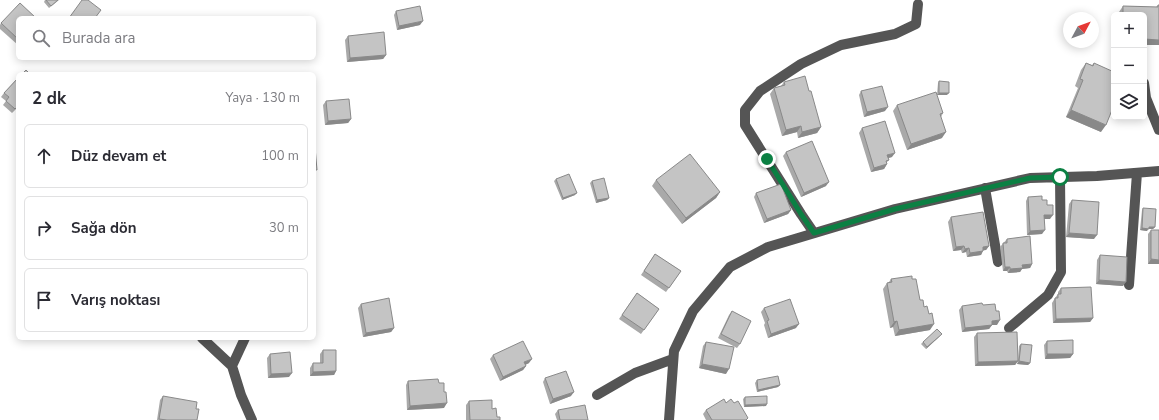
<!DOCTYPE html>
<html lang="tr">
<meta charset="utf-8">
<style>
:root{--surface:#fff;--page:#f2f2f3;--text:#2b2b33;--muted:#7c7c81;--line:#e1e1e2}
body{margin:0;font-family:"Nunito Sans",sans-serif;background:var(--page);color:var(--text)}
.controls{position:absolute;right:12px;top:12px;display:grid;overflow:hidden;border-radius:6px;box-shadow:0 2px 10px #0003}
.controls button{width:36px;height:36px;display:grid;place-items:center;padding:0;border:0;border-bottom:1px solid var(--line);background:var(--surface);color:var(--text);font:20px sans-serif}
.compass{position:absolute;left:1063px;top:12px;width:36px;height:36px;border-radius:50%;background:var(--surface);box-shadow:0 2px 10px #0003;rotate:49deg}
.stop{position:absolute;width:12px;height:12px;margin:-9px;border:3px solid #0b8043;border-radius:50%;background:#fff}
.stop.end{background:#0b8043;border-color:#fff;box-shadow:0 1px 4px #0008}
.list{margin:0;padding:0;list-style:none}
h2{display:flex;justify-content:space-between;align-items:center;height:52px;margin:0;padding:0 16px;font-size:17px}
h2 small{font-size:13px;font-weight:400;color:var(--muted)}
.list li{display:grid;grid-template-columns:26px 1fr auto;gap:12px;align-items:center;box-sizing:border-box;height:64px;margin:0 8px 8px;padding:0 8px;border:1px solid var(--line);border-radius:6px}
.list b{display:block;font-size:15px;white-space:nowrap}
.list em{font-size:13px;font-style:normal;color:var(--muted)}
.icon{flex:none;width:22px;height:22px;fill:none;stroke:currentColor;stroke-width:2;stroke-linecap:round;stroke-linejoin:round}
.map{position:relative;flex:none;width:1159px;height:420px;overflow:hidden}
.search{position:absolute;background:var(--surface);box-shadow:0 2px 10px #0003;left:16px;top:16px;width:300px;height:44px;display:flex;align-items:center;gap:10px;box-sizing:border-box;padding:0 14px;border-radius:6px;color:var(--muted);font-size:15px}
.panel{position:absolute;background:var(--surface);box-shadow:0 2px 10px #0003;left:16px;top:72px;width:300px;height:268px;border-radius:6px}
.map>svg:first-child{display:block}
.lines{fill:none;stroke-linecap:round;stroke-linejoin:round}
.minor{stroke:#555;stroke-width:10}
.wall{fill:#a9a9a9}
.shaded-wall{fill:#898989}
.building{fill:#c4c4c4;stroke:#898989}
.route{stroke:#0b8043;stroke-width:5}
</style>
<div class="map">
<svg width="1159" height="420" viewBox="0 0 1159 420">
<rect width="100%" height="100%" fill="#fff"/>
<g class="lines">
<path class="minor" d="M1144 83 1146 98 1159 130
M985 188 998 262
M814 233 801 214 745 125V110L760 91 801 64 841 45 895 34 916 24 918 4
M1129 285 1137 173
M1009 328 1048 295 1061 272 1060 177
M202 338 232 366 241 395 252 420
M232 366 245 338
M597 395 635 373 673 359
M669 420 674 351 693 311 730 267 768 247 895 209 1030 178 1097 176 1159 171"/>
</g>
<path class="wall" d="M45 0H59L49 8 44 2Z
M1158 5H1159V45H1144V15H1119V12L1123 6 1156 7Z
M396 11 420 25 397 30 394 15Z
M18 18V45L0 29V25L1 23Z
M348 36 386 55 383 59 347 62 345 40Z
M1086 63 1092 65 1094 63 1101 132 1066 117 1078 88 1075 86 1081 70Z
M18 78V107L12 113 3 105 6 101 1 97 4 93Z
M939 81 947 95H937L938 83Z
M784 82 809 91 821 127 817 133 798 138 797 132 782 136 770 94 774 88 781 86Z
M861 91 885 111 864 117 859 95Z
M326 101 351 119 348 123 325 125 323 105Z
M897 105 943 113 941 117 942 138 907 150 893 111Z
M862 128 892 157 888 158 889 160 886 163 887 164 884 169 871 172 859 133Z
M786 152 826 186 801 197 783 156Z
M556 179 575 195 562 200 554 181Z
M656 180 720 192 716 198 682 224 652 186Z
M592 181 609 198 607 200 596 203 590 183Z
M756 193 791 210 788 214 764 223 754 197Z
M1028 197 1047 205 1050 219H1044L1042 234 1027 235 1026 201Z
M1072 200 1094 239 1066 237 1069 204Z
M1143 208 1155 227 1153 229H1148L1147 231 1140 230 1142 210Z
M951 217 989 246 986 250H983L981 255 967 257 966 252 962 253 961 250 953 251 948 222Z
M1151 230 1159 264H1148V234Z
M1007 239 1032 264 1030 268 1022 269 1020 272 1008 273 1007 271H1003L1000 247Z
M655 254 681 271 666 292 641 275Z
M1100 255 1123 286 1096 284 1097 260Z
M891 279H912L920 300 924 307 930 330 895 336 893 327 890 328 883 289 887 283 889 282Z
M1061 288 1093 318 1090 322 1053 323 1052 303 1055 298 1058 294V292Z
M637 293 659 309 641 334 619 319Z
M361 304 394 328 391 332 363 337 358 308Z
M983 305 997 325H992L989 329 962 332 959 310 962 306Z
M764 308 796 328 768 338 764 325 765 323 761 312Z
M732 311 740 344 737 348 718 338 729 315Z
M977 333 1018 360 1019 346 1021 344 1030 363 1028 365 1017 364 1018 361 1015 365 975 366 974 337Z
M940 336 926 349 921 344 923 342Z
M1047 341 1073 354 1070 358 1045 359 1044 345Z
M706 342 726 374 699 368 703 346Z
M323 350 336 371 334 375 310 376V368L313 363H320V354Z
M270 354 289 377 268 378 267 358Z
M493 355 529 363 525 365 526 366 523 370 500 381 490 359Z
M545 378 571 396 550 404 543 382Z
M757 380 780 385 778 387 757 392 755 383Z
M408 381 439 383 444 392V408L407 410 406 385Z
M163 396 196 409 197 420H157L160 400Z
M745 397 766 406 744 407 743 399Z
M469 401 492 409 497 417 500 420H466V405Z
M734 403 747 420H706L703 414 706 410Z
M558 410 588 420H557L555 414Z"/>
<path class="shaded-wall" d="M423 21 420 25 397 30 399 26Z
M1144 39 1159 40V45H1144Z
M386 55 383 59 347 62 350 58Z
M939 93H949L947 95H937Z
M888 107 885 111 864 117 867 112Z
M1071 110 1106 125 1101 132 1066 117Z
M351 119 348 123 325 125 328 121Z
M801 126 797 132 782 136 786 130Z
M821 127 817 133 798 138 802 132Z
M946 132 942 138 907 150 911 144Z
M895 153 892 157 885 159 887 155Z
M887 164 884 169 871 172 874 168Z
M829 182 826 186 801 197 804 193Z
M720 192 716 198 682 224 686 218Z
M577 193 575 195 562 200 563 198Z
M609 198 607 200 596 203 597 200Z
M791 210 788 214 764 223 767 219Z
M1044 215H1053L1050 219H1041Z
M1149 227H1155L1153 229H1148L1147 231 1140 230 1142 228Z
M1045 230 1042 234 1027 235 1030 231Z
M1069 233 1097 235 1094 239 1066 237Z
M964 246 961 250 953 251 956 247Z
M989 246 986 250 980 251 983 247Z
M969 248 966 252 962 253 965 249Z
M983 251 981 255 967 257 970 253Z
M1151 259 1159 260V264H1148Z
M1032 264 1030 268 1022 269 1020 272 1008 273 1010 269 1022 265Z
M1005 267H1010L1007 271H1003Z
M1099 280 1126 282 1123 286 1096 284Z
M1093 318 1090 322 1053 323 1056 319Z
M1000 320 997 325H992L989 329 962 332 965 328 992 321Z
M897 321 893 327 890 328 894 322Z
M799 324 796 328 768 338 771 334Z
M934 324 930 330 895 336 899 330Z
M394 328 391 332 363 337 366 333Z
M942 334 940 336 926 349 927 347Z
M1047 354H1073L1070 358 1045 359Z
M532 359 529 363 521 367 524 362Z
M1018 361 1015 365 975 366 978 362Z
M1019 361 1030 363 1028 365 1017 364Z
M702 364 729 369 726 374 699 368Z
M526 366 523 370 500 381 503 377Z
M336 371 334 375 310 376 313 372Z
M292 373 289 377 268 378 271 374Z
M780 385 778 387 757 392 758 390Z
M574 392 571 396 550 404 553 399Z
M447 403 444 408 407 410 410 406Z
M767 404 766 406 744 407 745 405Z"/>
<path class="building" d="M46 0H58L51 6Z
M82 0H88L101 10 95 18H69Z
M20 3 36 18H18V39L1 23Z
M1158 5H1159V40L1144 39V15H1123V6L1158 7Z
M420 6 423 21 399 26 396 11Z
M384 32 386 55 350 58 348 36Z
M1086 63 1093 66 1094 63 1114 72V105L1106 125 1071 110 1083 80 1080 79Z
M26 70 30 74H22Z
M805 76 809 91H811L821 127 802 132 801 126 786 130 774 88 785 85 784 82Z
M18 78V106L15 109 6 101 9 97 4 93Z
M939 81 949 82V93H939Z
M882 86 888 107 867 112 861 91Z
M936 92 943 113 940 114 946 132 911 144 897 105Z
M349 99 351 119 328 121 326 101Z
M885 121 895 153 887 155 889 160 886 161 887 164 874 168 862 128Z
M812 141 829 182 804 193 786 152Z
M314 147H315L317 170H314Z
M690 154 720 192 686 218 656 180Z
M569 174 577 193 563 198 556 179Z
M604 178 609 198 597 200 592 181Z
M781 184 791 210 767 219 756 193Z
M1042 196V200H1047V205H1053V215H1044L1045 230 1030 231 1028 197Z
M1072 200 1099 202 1097 235 1069 233Z
M1143 208 1156 209 1155 227H1149V229L1142 228Z
M983 212 989 246 983 247V251L970 253 969 248 965 249 964 246 956 247 951 217Z
M1151 230H1159V260L1151 259Z
M1030 236 1032 264 1022 265 1023 268 1010 269V267H1005L1003 243H1007V239Z
M655 254 681 271 669 288 644 271Z
M1100 255 1127 257 1126 282 1099 280Z
M912 276V279H916L920 300H923L924 307 927 306 929 314 932 313 934 324 899 330 897 321 894 322 887 283 892 282 891 279Z
M1091 287 1093 318 1056 319 1055 298H1058V294H1061V288Z
M637 293 659 309 644 330 622 315Z
M389 298 394 328 366 333 361 304Z
M790 299 799 324 771 334 767 321 769 320 764 308Z
M982 303 983 305 995 304 996 311H999L1000 320 992 321V325L965 328 962 306Z
M732 311 751 321 740 344 721 334Z
M937 329 942 334 927 347 923 342Z
M1017 332 1018 361 978 362 977 333Z
M1073 340V354H1047V341Z
M523 341 532 359 524 362 526 366 503 377 493 355Z
M706 342 734 347 729 369 702 364Z
M1021 344 1032 345 1030 363 1019 361Z
M323 350H336V371L313 372V363H323Z
M290 352 292 373 271 374 270 354Z
M566 371 574 392 553 399 545 378Z
M778 376 780 385 758 390 757 380Z
M438 379 439 383H444V392H446L447 403 410 406 408 381Z
M163 396 197 402 196 409H199L197 420H167L159 419Z
M767 396V404L745 405V397Z
M724 399 726 403 731 399 734 403 738 401 748 418 746 420H712L706 410Z
M492 400V409L496 408 497 417H500V420H470L469 401Z
M585 405 588 420H560L558 410Z"/>
<g class="lines">
<path class="route" d="M767 159 801 214 814 233 895 209 1030 178 1060 177"/>
</g>
</svg>
<div class="controls">
<button>+</button>
<button>−</button>
<button><svg class="icon" aria-label="layers" viewBox="0 0 24 24"><path d="M12 4l9 5-9 5-9-5zM3 14l9 5 9-5"/></svg></button>
</div>
<svg class="compass" viewBox="-18 -18 36 36"><path d="M0-13l5 13h-10z" fill="#e53935"/><path d="M0 13l5-13h-10z" fill="#7c7c81"/></svg>
<div class="stop" style="left:1060px;top:177px"></div>
<div class="stop end" style="left:767px;top:159px"></div>
<div class="search"><svg class="icon" aria-label="search" viewBox="0 0 24 24"><circle cx="10" cy="10" r="6"/><path d="M15 15l6 6"/></svg>Burada ara</div>
<section class="panel">
<h2>2 dk<small>Yaya · 130 m</small></h2>
<ul class="list">
<li><svg class="icon" aria-label="ahead" viewBox="0 0 24 24"><path d="M12 20V5M6 11l6-6 6 6"/></svg><div><b>Düz devam et</b></div><em>100 m</em></li>
<li><svg class="icon" aria-label="right" viewBox="0 0 24 24"><path d="M7 20v-9h11M14 6l5 5-5 5"/></svg><div><b>Sağa dön</b></div><em>30 m</em></li>
<li><svg class="icon" aria-label="arrive" viewBox="0 0 24 24"><path d="M6 21V4h12l-3 4 3 4H6"/></svg><div><b>Varış noktası</b></div></li>
</ul>
</section>
</div>
